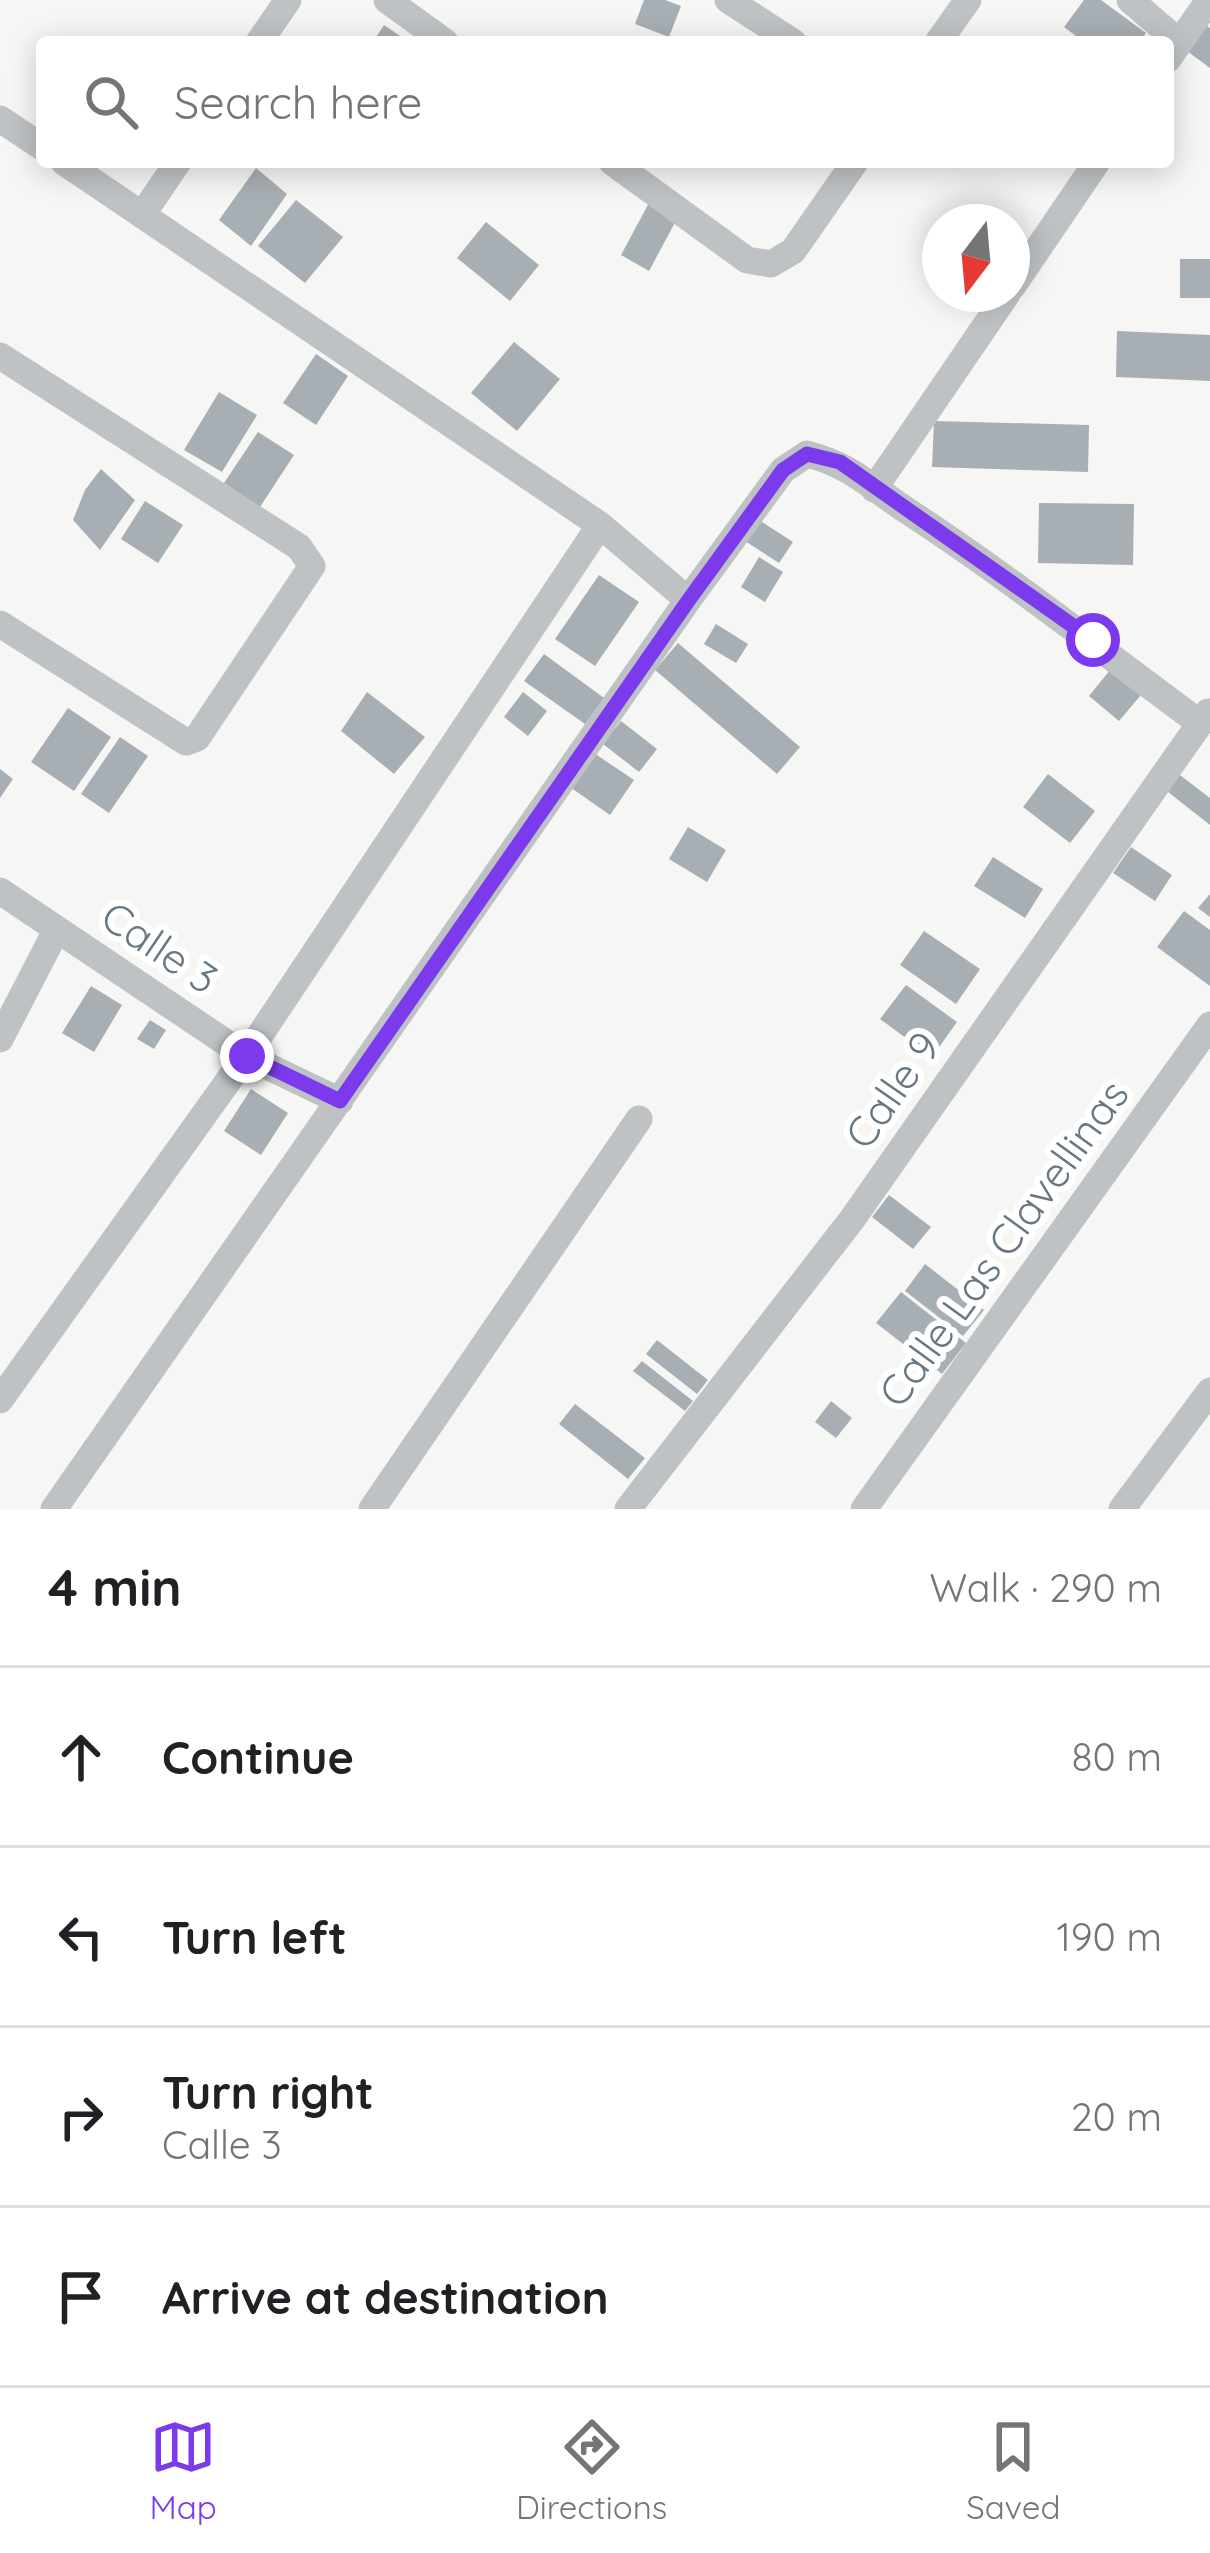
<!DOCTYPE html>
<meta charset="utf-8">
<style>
:root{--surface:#fff;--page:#f2f2f2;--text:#202124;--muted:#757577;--line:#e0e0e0;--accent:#7c3aed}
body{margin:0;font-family:Quicksand,sans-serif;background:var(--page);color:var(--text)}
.compass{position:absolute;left:922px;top:204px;width:108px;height:108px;border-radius:50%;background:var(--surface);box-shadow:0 6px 30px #0003;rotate:196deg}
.stop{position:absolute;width:36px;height:36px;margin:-27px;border:9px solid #7c3aed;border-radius:50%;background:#fff}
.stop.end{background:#7c3aed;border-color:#fff;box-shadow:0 3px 12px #0008}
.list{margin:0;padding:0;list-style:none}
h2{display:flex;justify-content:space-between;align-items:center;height:156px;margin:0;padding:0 48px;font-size:51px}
h2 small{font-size:39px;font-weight:400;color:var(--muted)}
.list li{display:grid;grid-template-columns:78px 1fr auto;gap:36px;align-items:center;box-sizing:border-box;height:180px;padding:0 48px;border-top:3px solid var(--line)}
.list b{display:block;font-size:45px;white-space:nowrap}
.list p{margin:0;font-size:39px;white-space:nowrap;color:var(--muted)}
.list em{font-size:39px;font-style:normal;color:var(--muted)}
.icon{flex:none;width:66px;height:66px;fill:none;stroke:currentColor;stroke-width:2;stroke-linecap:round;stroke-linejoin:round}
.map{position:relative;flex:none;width:1210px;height:1509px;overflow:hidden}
.search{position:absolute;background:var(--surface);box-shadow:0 6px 30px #0003;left:36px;right:36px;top:36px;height:132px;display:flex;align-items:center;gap:30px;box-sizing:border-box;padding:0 42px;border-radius:12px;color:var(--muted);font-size:45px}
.sheet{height:876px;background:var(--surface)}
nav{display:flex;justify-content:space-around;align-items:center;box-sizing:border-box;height:168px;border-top:3px solid var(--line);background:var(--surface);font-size:33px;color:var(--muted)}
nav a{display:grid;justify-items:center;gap:6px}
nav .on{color:var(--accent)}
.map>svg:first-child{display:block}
.building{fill:#a8afb4}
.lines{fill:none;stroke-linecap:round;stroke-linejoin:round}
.minor{stroke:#bec2c5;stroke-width:27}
.route{stroke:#7c3aed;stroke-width:15}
.labels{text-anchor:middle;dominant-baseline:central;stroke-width:12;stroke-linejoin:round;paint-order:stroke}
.street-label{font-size:42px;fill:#687882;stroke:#fff}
</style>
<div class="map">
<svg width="1210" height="1509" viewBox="0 0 1210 1509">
<rect width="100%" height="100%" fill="#f6f6f4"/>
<path class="building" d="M644 0H665L681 6 669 37 635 24Z
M1084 0H1101L1146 33 1139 42H1084L1064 27Z
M384 25 409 42H373Z
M1206 25 1210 28V68L1187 51Z
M256 168 287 194 251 246 219 220Z
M296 200 343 237 305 283 258 246Z
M650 201 678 217 649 271 621 255Z
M486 222 539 265 510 301 457 258Z
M1180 259H1210V298H1180Z
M1117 331 1210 335V381L1116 377Z
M514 342 560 379 517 431 471 393Z
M316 354 348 376 316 425 283 403Z
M219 392 257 415 222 472 184 450Z
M934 421 1089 425 1088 472 932 467Z
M258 432 294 455 260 507 224 483Z
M101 469 135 500 100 550 73 520 85 490Z
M145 501 183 525 158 563 121 539Z
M1039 503 1134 504 1133 565 1038 563Z
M751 515 793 542 779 563 737 536Z
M759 557 783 572 765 602 741 587Z
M599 575 639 602 595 666 555 639Z
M716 624 748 644 736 663 704 644Z
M678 643 800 747 777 774 655 670Z
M544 654 604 698 585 724 524 681Z
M1110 670 1141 695 1119 721 1089 696Z
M367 692 425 737 394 774 341 731Z
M523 692 547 711 528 736 504 717Z
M68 708 111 737 74 791 31 762Z
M621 721 657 749 639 772 603 744Z
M120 737 148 756 109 813 81 794Z
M594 753 634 780 610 815 570 787Z
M0 769 13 779 0 798Z
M1176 772 1210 798V825L1163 788Z
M1048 774 1095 811 1070 843 1023 807Z
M688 827 726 850 707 882 669 859Z
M1131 847 1172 875 1155 901 1113 873Z
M993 857 1043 889 1025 918 974 886Z
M1210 894V917L1198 908Z
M1184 911 1210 930V986L1157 947Z
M924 931 980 969 956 1004 900 965Z
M906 985 957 1022 932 1057 880 1019Z
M91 986 122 1005 94 1052 62 1033Z
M150 1020 166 1030 154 1049 137 1039Z
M251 1089 288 1113 261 1155 224 1131Z
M889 1195 931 1227 913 1249 872 1217Z
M925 1264 984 1310 963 1336 905 1291Z
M901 1292 966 1343 942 1374 876 1323Z
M657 1340 708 1380 697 1394 646 1354Z
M642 1361 693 1401 685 1411 633 1371Z
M831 1401 852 1418 836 1438 815 1422Z
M575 1404 645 1458 628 1479 559 1424Z"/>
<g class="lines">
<path class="minor" d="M387 0 445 42
M728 0 793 42
M1130 0 1179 42
M259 42 288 0
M938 42 968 0
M1168 59 1209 0
M0 119 42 147
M64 162 600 525 688 600
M612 162 747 260 771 264 793 251 855 162
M142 215 178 162
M1012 287 1097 162
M0 356 299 547 312 566 197 738 186 742 0 624
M874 489 1007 294
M0 891 246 1056 340 1101
M0 1039 57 929
M0 1400 246 1056 600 525
M54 1509 688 600 783 470 807 454C851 465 872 488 909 512 1010 578 1103 652 1200 723
M372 1509 639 1119
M628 1509 853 1218 1208 712
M864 1509 1210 1025
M1122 1509 1210 1391"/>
</g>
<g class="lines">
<path class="route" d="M247 1056 340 1101 688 601 783 470 807 454 840 462 1093 640"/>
</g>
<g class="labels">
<g class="street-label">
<text transform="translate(160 947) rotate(34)">Calle 3</text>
<text transform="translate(892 1090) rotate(-55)">Calle 9</text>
<text transform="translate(1003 1243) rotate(-54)">Calle Las Clavellinas</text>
</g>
</g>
</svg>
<svg class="compass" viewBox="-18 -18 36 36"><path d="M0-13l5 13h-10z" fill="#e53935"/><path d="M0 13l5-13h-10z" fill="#757577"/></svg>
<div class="stop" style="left:1093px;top:640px"></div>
<div class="stop end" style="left:247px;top:1056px"></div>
<div class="search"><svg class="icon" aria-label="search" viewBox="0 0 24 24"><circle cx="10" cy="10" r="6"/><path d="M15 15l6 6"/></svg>Search here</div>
</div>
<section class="sheet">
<h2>4 min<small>Walk · 290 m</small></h2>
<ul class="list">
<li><svg class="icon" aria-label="ahead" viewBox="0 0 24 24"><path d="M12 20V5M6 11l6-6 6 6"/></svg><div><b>Continue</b></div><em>80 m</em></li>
<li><svg class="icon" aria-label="left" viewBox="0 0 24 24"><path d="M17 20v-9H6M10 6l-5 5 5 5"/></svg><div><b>Turn left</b></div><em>190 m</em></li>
<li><svg class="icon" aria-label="right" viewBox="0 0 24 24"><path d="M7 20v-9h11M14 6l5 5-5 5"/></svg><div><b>Turn right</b><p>Calle 3</p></div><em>20 m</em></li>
<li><svg class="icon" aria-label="arrive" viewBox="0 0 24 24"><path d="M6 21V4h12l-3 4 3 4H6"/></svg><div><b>Arrive at destination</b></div></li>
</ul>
</section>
<nav>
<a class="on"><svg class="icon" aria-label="map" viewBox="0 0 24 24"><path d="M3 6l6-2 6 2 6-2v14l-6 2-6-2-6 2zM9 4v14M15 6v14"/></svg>Map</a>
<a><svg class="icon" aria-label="directions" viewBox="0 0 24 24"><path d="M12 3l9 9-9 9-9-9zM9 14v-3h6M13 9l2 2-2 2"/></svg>Directions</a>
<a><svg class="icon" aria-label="saved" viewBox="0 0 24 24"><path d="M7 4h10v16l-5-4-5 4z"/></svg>Saved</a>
</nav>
